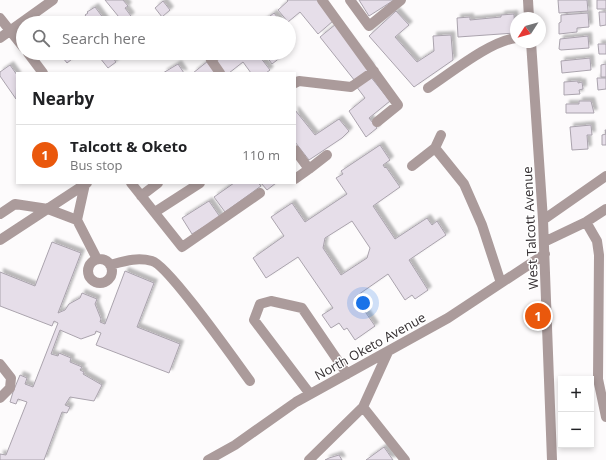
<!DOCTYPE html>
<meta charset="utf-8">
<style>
:root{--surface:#fff;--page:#f2f2f2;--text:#202124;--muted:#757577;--line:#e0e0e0;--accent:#ea580c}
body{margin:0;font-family:"Open Sans",sans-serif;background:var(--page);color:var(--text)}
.controls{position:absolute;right:12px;bottom:12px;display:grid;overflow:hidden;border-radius:0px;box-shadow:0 2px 6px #0003}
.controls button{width:36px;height:36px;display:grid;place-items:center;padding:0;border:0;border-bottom:1px solid var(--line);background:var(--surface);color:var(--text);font:20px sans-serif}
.compass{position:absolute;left:510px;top:12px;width:36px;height:36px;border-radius:50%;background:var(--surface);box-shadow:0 2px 6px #0003;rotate:234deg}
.you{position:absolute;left:363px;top:303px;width:14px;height:14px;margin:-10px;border:3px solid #fff;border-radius:50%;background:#1a73e8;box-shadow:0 0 0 6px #1a73e833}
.badge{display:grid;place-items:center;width:26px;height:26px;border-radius:50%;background:var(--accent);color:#fff;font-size:13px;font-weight:700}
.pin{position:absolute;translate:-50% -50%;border:2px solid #fff;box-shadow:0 1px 4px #0006}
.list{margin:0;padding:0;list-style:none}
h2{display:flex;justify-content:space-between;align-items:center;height:52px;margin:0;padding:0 16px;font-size:17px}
h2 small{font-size:13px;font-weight:400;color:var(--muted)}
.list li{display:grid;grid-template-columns:26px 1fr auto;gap:12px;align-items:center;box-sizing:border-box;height:60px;padding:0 16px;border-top:1px solid var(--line)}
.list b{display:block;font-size:15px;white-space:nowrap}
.list p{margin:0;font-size:13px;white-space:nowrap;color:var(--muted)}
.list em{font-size:13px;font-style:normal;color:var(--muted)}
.icon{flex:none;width:22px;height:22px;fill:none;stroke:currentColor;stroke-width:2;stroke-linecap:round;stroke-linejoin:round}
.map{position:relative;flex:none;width:606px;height:460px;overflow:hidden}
.search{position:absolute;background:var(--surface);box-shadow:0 2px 6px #0003;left:16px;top:16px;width:280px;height:44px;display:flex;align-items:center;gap:10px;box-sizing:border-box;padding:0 14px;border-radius:22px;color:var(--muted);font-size:15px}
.panel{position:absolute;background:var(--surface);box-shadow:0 2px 6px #0003;left:16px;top:72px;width:280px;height:112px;border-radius:0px}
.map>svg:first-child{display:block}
.building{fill:#e6dee9;stroke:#aaa3ad;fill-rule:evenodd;filter:url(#shadow)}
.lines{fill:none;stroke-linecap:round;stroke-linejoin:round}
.minor{stroke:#ab9b9b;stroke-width:10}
.labels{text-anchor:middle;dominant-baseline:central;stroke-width:3;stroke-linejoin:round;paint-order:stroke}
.street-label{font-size:13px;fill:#363033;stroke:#fff}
</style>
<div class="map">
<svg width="606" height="460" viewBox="0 0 606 460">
<defs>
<filter id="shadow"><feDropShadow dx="3.5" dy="-3.5" stdDeviation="1" flood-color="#0004"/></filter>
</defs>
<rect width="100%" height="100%" fill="#fdfbfc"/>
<path class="building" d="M105 0H123L128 6 125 8 131 16 123 22Z
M287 0H317L333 21 318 34 300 12 288 22 278 10 288 1Z
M359 0H394L369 16Z
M558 0H587L588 11 559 13Z
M597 0H606V9H597Z
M163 1 170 10 162 17 155 8Z
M95 7 107 23H91L85 15 88 13 87 12Z
M396 11 409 25 395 37 417 62 434 51 433 36 451 35 453 60 414 87 369 36Z
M599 12H606V25L600 26Z
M274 13 282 23H261Z
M588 13 589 27 577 28V32L559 34V23L561 22V15Z
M514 14 515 33 458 37 457 18 470 17V20L501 17V15Z
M336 24 371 68 355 81 320 37Z
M588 36 589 48 561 50 559 49 560 39Z
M598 44H606V54H599Z
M59 53H74L76 56 67 63Z
M109 53 116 62 108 68 100 58Z
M225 53H257L270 70 266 73H251L243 62 229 73H225L215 61Z
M264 53H286L272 64Z
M590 58 591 70 562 73 561 61Z
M208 61 216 71 213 73H193Z
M178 64 184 73H163Z
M606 64V77H601V65Z
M10 65 17 75 16 99 0 76V72Z
M370 76 390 101 369 118 377 128 366 137 349 111 365 98 356 86Z
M597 78H606V89L598 90Z
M578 81V83L582 82 583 89 579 90 580 94 564 95V82Z
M579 101H591L594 113H566V104H579Z
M295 110 315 135 339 119 349 131 342 138 309 160 295 142Z
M591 125 592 135H587L588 149 572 150 570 127Z
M605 130H606V145H602V135L606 134Z
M380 145 390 160 383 165 385 168 386 167 400 187 373 206 395 239 427 218 432 225 437 221 446 235 409 260 428 290 415 299 412 295 405 300 388 274 355 297 375 326 355 340 347 328 344 330 339 323 331 328 322 315 333 308 298 257 266 278 253 258 284 236 271 217 292 203 305 222 347 194 336 178 343 174 341 171ZM352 221 370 248 367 258 341 275 323 248 325 238Z
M234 183H258L261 186 225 212 214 197Z
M261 183H276L267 190Z
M209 201 220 217 192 234 182 218Z
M52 242 81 253 58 313 65 310 69 304 80 298 82 293 97 299 95 304 101 319 100 322 105 324 125 271 154 283 137 327 180 344 169 373 96 345 101 333 96 331 95 334 81 339 60 330 51 354 58 356 59 353 71 358 70 362 82 367 80 370 84 372 83 374 102 385 94 401 70 397 65 405 70 407 67 413 62 412 44 460H0V454L6 455 27 402 18 399 16 404 10 402 13 392 20 375 27 378 25 384 33 387 58 323 54 321 52 326 0 306V272L35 286Z
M384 447 393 460H366Z
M339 455 342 460H325L329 458Z"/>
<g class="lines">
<path class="minor" d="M322 0 398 105 377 122
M350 0 369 26 401 0
M528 0 529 18
M0 18 23 47
M0 38 53 0
M531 42 543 220 552 460
M28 53 43 73
M219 53 211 60 220 73
M295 83 299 81 351 87 374 71
M428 88C451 73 490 41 516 38
M435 148 441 135
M295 150 309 169 295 179
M412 166 435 148 464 184 482 225 501 283
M309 169 327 155
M131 183 182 247 260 193
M85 184 77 220 97 259
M141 196 158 183
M155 212 200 183
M0 214 15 204 48 209 77 220
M543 220 606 176
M586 222 597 241 599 255 598 379 606 417
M0 240 87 183
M544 242 586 222 606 209
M88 271a12 12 0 1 1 24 0a12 12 0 1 1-24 0Z
M110 265C125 261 137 257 152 261 168 265 236 362 250 381
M0 364 11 378 10 388 0 398
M310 394 254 320 260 304 271 301 302 308 347 374
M363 407 405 460
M208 460 235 445 296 402 448 318 545 254
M309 460 363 407 388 352"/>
</g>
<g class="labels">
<g class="street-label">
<text transform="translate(530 228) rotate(-93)">West Talcott Avenue</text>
<text transform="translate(370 346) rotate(-29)">North Oketo Avenue</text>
</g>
</g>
</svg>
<div class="controls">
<button>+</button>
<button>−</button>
</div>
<svg class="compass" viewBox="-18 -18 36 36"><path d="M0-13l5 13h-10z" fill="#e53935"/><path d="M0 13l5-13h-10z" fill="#757577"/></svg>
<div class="you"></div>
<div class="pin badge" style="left:538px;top:316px">1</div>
<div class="search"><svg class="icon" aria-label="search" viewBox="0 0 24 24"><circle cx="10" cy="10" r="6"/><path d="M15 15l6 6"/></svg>Search here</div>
<section class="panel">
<h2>Nearby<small></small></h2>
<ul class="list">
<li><span class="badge">1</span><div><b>Talcott &amp; Oketo</b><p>Bus stop</p></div><em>110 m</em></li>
</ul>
</section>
</div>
